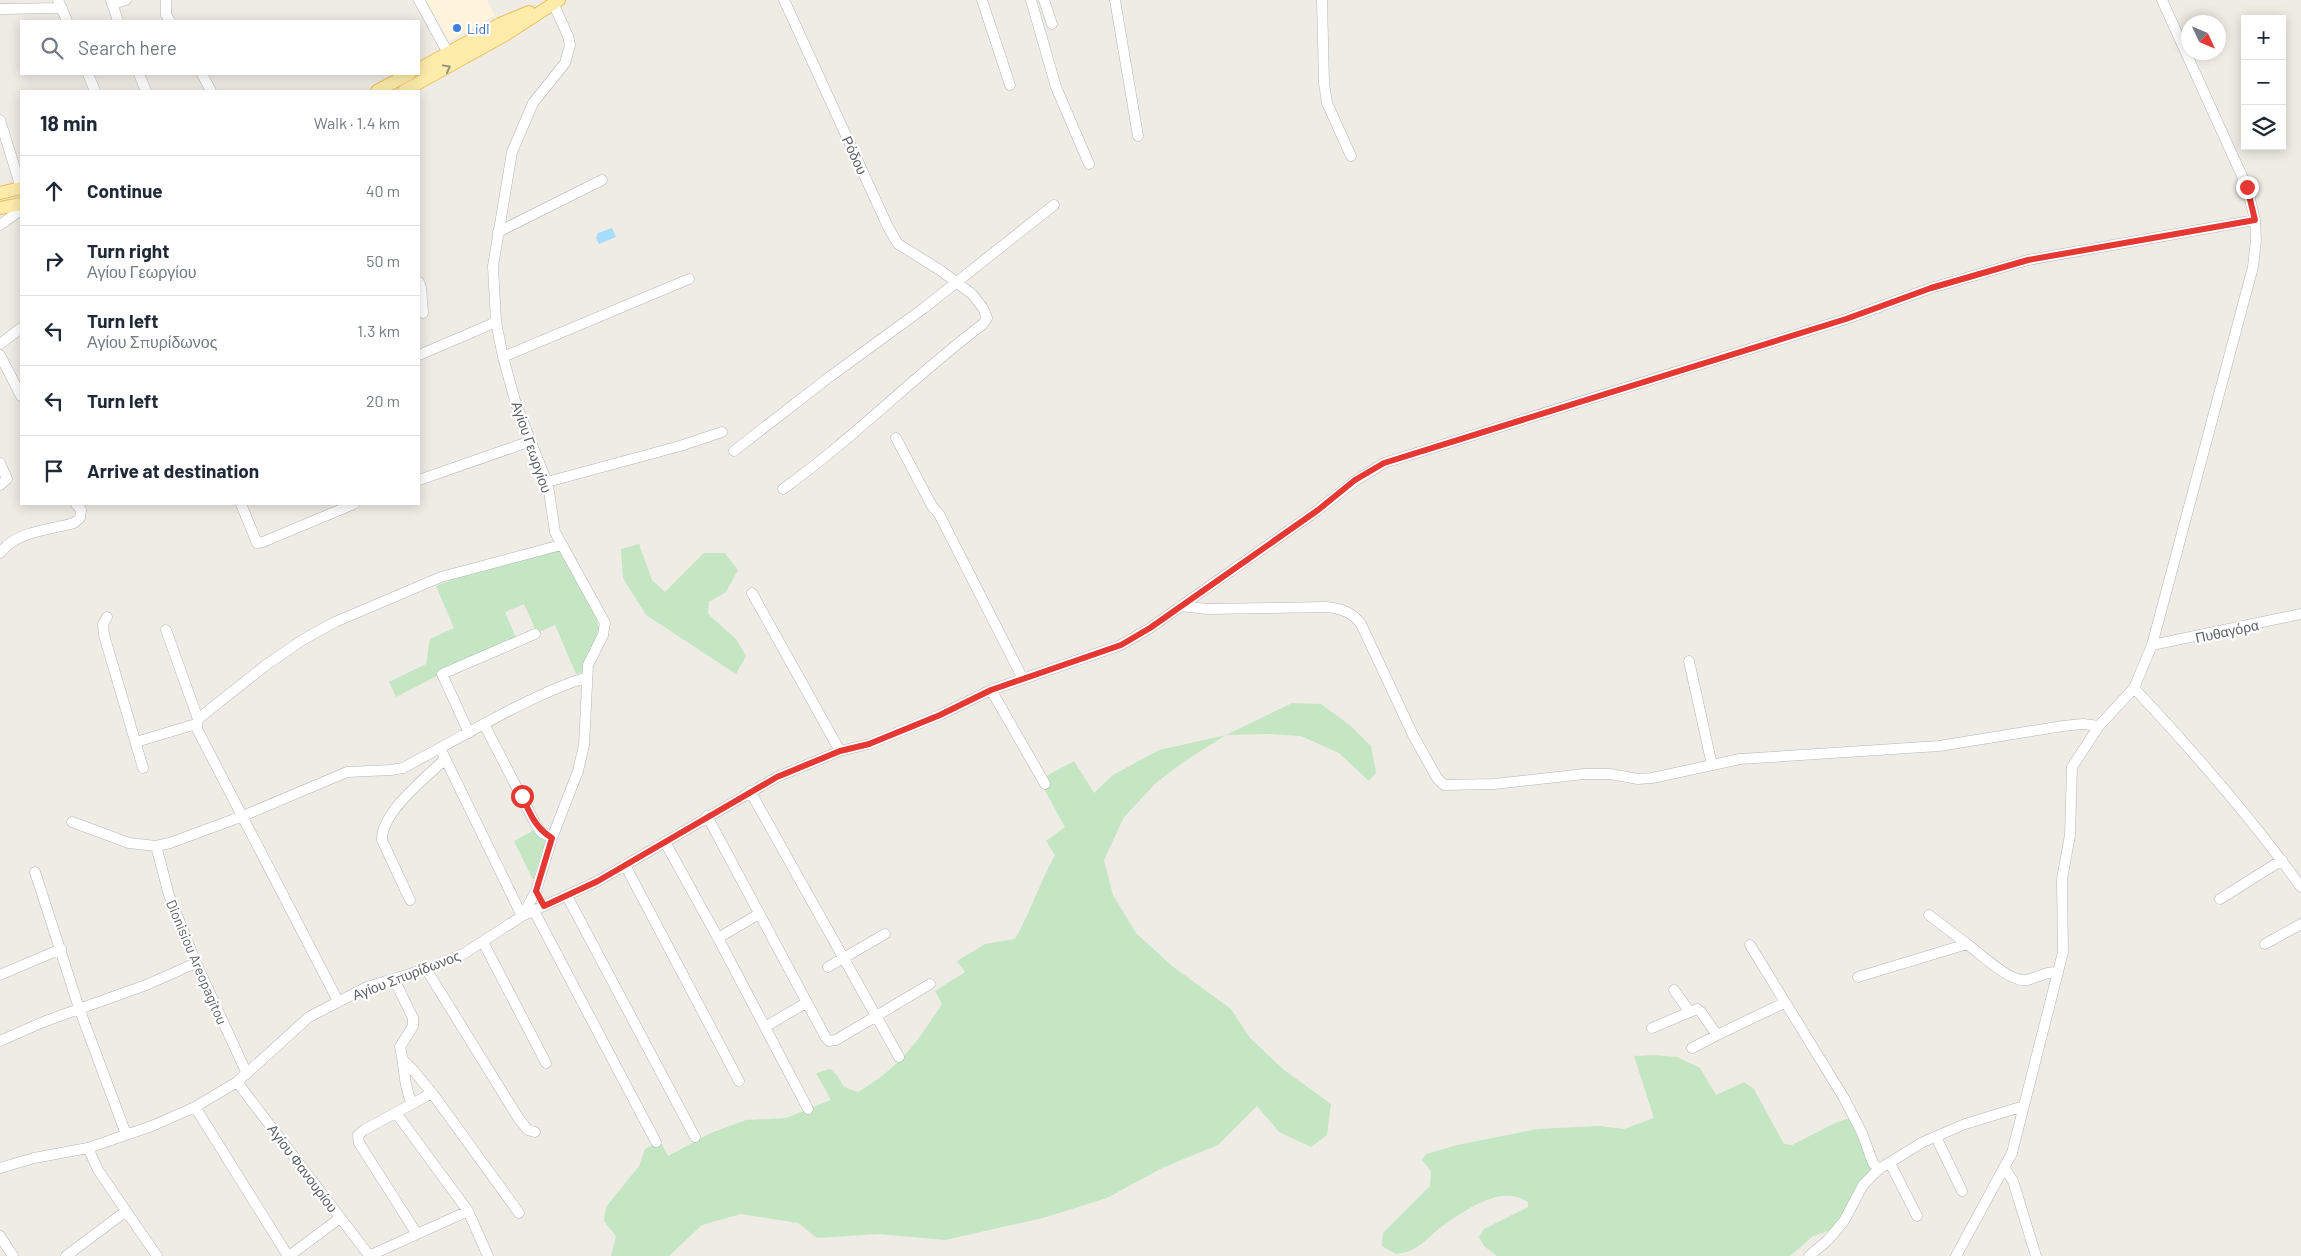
<!DOCTYPE html>
<meta charset="utf-8">
<style>
:root{--surface:#fff;--page:#f2f2f3;--text:#1f2937;--muted:#747a83;--line:#e0e1e3}
body{margin:0;font-family:Barlow,sans-serif;background:var(--page);color:var(--text)}
.controls{position:absolute;right:15px;top:15px;display:grid;overflow:hidden;border-radius:0px;box-shadow:0 2px 12px #0003}
.controls button{width:45px;height:45px;display:grid;place-items:center;padding:0;border:0;border-bottom:1px solid var(--line);background:var(--surface);color:var(--text);font:25px sans-serif}
.compass{position:absolute;left:2181px;top:15px;width:45px;height:45px;border-radius:50%;background:var(--surface);box-shadow:0 2px 12px #0003;rotate:134deg}
.stop{position:absolute;width:15px;height:15px;margin:-11px;border:4px solid #e63833;border-radius:50%;background:#fff}
.stop.end{background:#e63833;border-color:#fff;box-shadow:0 1px 5px #0008}
.list{margin:0;padding:0;list-style:none}
h2{display:flex;justify-content:space-between;align-items:center;height:65px;margin:0;padding:0 20px;font-size:21px}
h2 small{font-size:16px;font-weight:400;color:var(--muted)}
.list li{display:grid;grid-template-columns:32px 1fr auto;gap:15px;align-items:center;box-sizing:border-box;height:70px;padding:0 20px;border-top:1px solid var(--line)}
.list b{display:block;font-size:19px;white-space:nowrap}
.list p{margin:0;font-size:16px;white-space:nowrap;color:var(--muted)}
.list em{font-size:16px;font-style:normal;color:var(--muted)}
.icon{flex:none;width:28px;height:28px;fill:none;stroke:currentColor;stroke-width:2;stroke-linecap:round;stroke-linejoin:round}
.map{position:relative;flex:none;width:2301px;height:1256px;overflow:hidden}
.search{position:absolute;background:var(--surface);box-shadow:0 2px 12px #0003;left:20px;top:20px;width:400px;height:55px;display:flex;align-items:center;gap:12px;box-sizing:border-box;padding:0 18px;border-radius:0px;color:var(--muted);font-size:19px}
.panel{position:absolute;background:var(--surface);box-shadow:0 2px 12px #0003;left:20px;top:90px;width:400px;height:415px;border-radius:0px}
.map>svg:first-child{display:block}
.commercial{fill:#fdf4db}
.green{fill:#c4e6c2}
.water{fill:#a6dcfe}
.lines{fill:none;stroke-linecap:round;stroke-linejoin:round}
.minor-casing{stroke:#b2b6b9;stroke-width:11}
.major-casing{stroke:#efbf5e;stroke-width:14}
.minor{stroke:#fff;stroke-width:10}
.major{stroke:#feecab;stroke-width:12}
.oneway{stroke:#95927e}
.route{stroke:#e63833;stroke-width:6}
.shop-dot{fill:#3f7fe0;stroke:#fff;stroke-width:2}
.labels{text-anchor:middle;dominant-baseline:central;stroke-width:4.5;stroke-linejoin:round;paint-order:stroke}
.shop-label{font-size:14px;fill:#366cbe;stroke:#fff;text-anchor:start}
.street-label{font-size:14px;fill:#5d6165;stroke:#fff}
</style>
<div class="map">
<svg width="2301" height="1256" viewBox="0 0 2301 1256">
<rect width="100%" height="100%" fill="#efece5"/>
<path class="commercial" d="M426 0H487L495 15 449 41Z"/>
<path class="green" d="M639 544 652 580 665 592 704 553H725L738 570 726 592 709 602 708 614 736 639 746 656 736 674 646 615 623 578 621 549Z
M559 550 595 615 599 629 582 672 576 674 555 625 537 633 524 604 505 612 517 640 472 658 396 697 389 682 426 664 430 639 454 628 436 586 464 575Z
M1292 703 1321 704 1351 726 1371 746 1376 773 1369 781 1339 753 1301 736 1269 734 1226 735 1182 763 1156 783 1124 817 1104 860 1113 895 1136 933 1172 966 1231 1009 1250 1038 1284 1070 1331 1104 1327 1135 1311 1147 1279 1132 1257 1106 1218 1145 1162 1168 1107 1198 1043 1218 945 1240 879 1234 817 1238 798 1223 741 1214 702 1225 669 1256H611L616 1236 604 1221 606 1207 639 1166 645 1149 660 1141 668 1156 711 1133 746 1120 786 1118 831 1100 816 1073 830 1069 837 1075 844 1087 858 1092C901 1066 915 1045 942 1004L935 991 965 972 957 961 985 944 1015 939C1031 911 1040 882 1055 855L1046 841 1065 827 1039 780 1074 761 1094 793 1113 775 1159 750 1226 735Z
M534 830 546 840 533 880 514 841Z
M1654 1055 1677 1057 1700 1068 1716 1095 1744 1082 1754 1089 1784 1144 1792 1145 1835 1123 1852 1117 1871 1169 1859 1185 1854 1200 1832 1230 1813 1236 1790 1256H1497L1484 1246 1479 1237 1484 1229 1528 1207V1202C1501 1183 1464 1211 1441 1227 1432 1234 1424 1243 1414 1249 1409 1252 1402 1253 1396 1254L1382 1246 1383 1233 1430 1186 1431 1171 1422 1160 1426 1154 1457 1145 1537 1129 1600 1126 1624 1129 1654 1118 1634 1056Z"/>
<path class="water" d="M612 228 616 237 599 244 596 238 598 233Z"/>
<g class="lines">
<g class="minor-casing">
<path id="minor" d="M58 0 67 21
M111 0 118 21
M166 0V15L170 21
M419 0 448 53
M982 0 1010 85
M1031 0 1056 87 1089 164
M1044 0 1052 24
M1115 0 1138 136
M1322 0 1324 83 1327 103 1351 156
M113 4 126 0
M0 9 62 8
M88 74 95 91
M139 74 146 91
M202 74 211 91
M0 120 21 188
M0 225 21 210
M498 232 602 180
M419 282 421 288 423 313
M0 344 21 328
M0 355 21 396
M419 355 496 322
M503 357 689 279
M896 438 932 506 939 514 1023 679
M734 451 828 378 924 308 1054 205
M0 463 7 479 0 485
M419 480 531 441
M547 482 680 446 722 432
M783 489C853 439 914 376 983 324L987 318 983 308 972 294 940 270 898 244 888 227 784 0
M241 504 257 543 263 542 354 504
M0 553C16 531 49 530 74 523L80 518 81 510 76 504
M752 593 840 751
M1181 606 1207 609 1327 607C1342 609 1352 612 1361 624L1413 735 1437 778 1444 785 1494 784 1584 774H1610L1638 779 1652 778 1740 759 1939 746 2063 726 2083 724 2099 726
M107 617 103 624 104 635 143 768
M166 630 198 719
M2152 645 2301 614
M1689 661 1712 765
M2134 688C2194 752 2250 816 2301 887
M991 690 1045 784
M484 724 536 825 541 832 552 838
M469 733 442 674 535 634
M136 742 196 724
M750 791 899 1057
M707 816 826 1038 829 1041 836 1040 930 984
M72 822 129 843 156 846 170 843 243 816 347 772 391 770 403 768 440 748
M665 842 718 938 808 1109
M156 846 169 895 196 963 247 1074
M625 865 739 1081
M35 872 79 1008 126 1134
M567 896 695 1137
M2220 899 2282 860
M410 900 382 840C381 812 426 778 445 759
M534 911 656 1142
M523 915 536 891 552 838 578 771 584 745 588 665 603 635 605 623 555 532 548 485 516 404 503 357 496 322 493 266 512 152 533 103 565 63 570 45 568 36 553 3
M1929 915 1967 944
M522 916 440 748C488 722 535 694 587 677
M718 938 759 914
M483 942 546 1063
M2265 944 2301 924
M1750 945 1844 1098 1862 1133 1873 1163 1879 1169
M828 967 885 934
M426 969 519 1119 528 1130 535 1132
M0 975 61 949
M1858 977 1967 944C1981 954 2010 983 2027 980 2038 978 2047 970 2058 973
M394 979 413 1018V1026L400 1047C405 1066 403 1085 412 1104
M1674 990 1689 1011
M338 1001 197 729 198 719 266 665 304 639 335 622 441 577 561 545
M765 1027 806 1003
M1652 1028 1697 1009 1701 1012 1717 1035 1784 1003
M0 1041 43 1022 146 985 196 963
M1692 1048 1717 1035
M404 1061 413 1070 432 1093 519 1213
M237 1082 368 1254H373L468 1211
M195 1107 288 1256
M396 1113 468 1211 488 1256
M1936 1137 1962 1191
M88 1148 98 1170 157 1256
M1890 1163 1917 1216
M2004 1167 2013 1181 2036 1256
M0 1168 34 1158 88 1148 152 1126 195 1107 237 1082 309 1017 367 987 426 969 465 953 522 916 598 881 777 777 840 751 869 744 940 715 991 690 1121 645 1150 628 1318 510 1355 481 1384 463 1846 319 1931 288 2028 260 2255 220
M417 1234 359 1143 358 1135 364 1130 432 1093
M0 1236 13 1256
M66 1256 126 1211
M289 1256 340 1218
M1809 1256 1828 1240 1844 1221 1863 1185 1879 1169 1923 1142 1965 1124 2024 1106
M1956 1256 2012 1153 2063 952 2062 879 2070 835 2072 767 2099 726 2134 688 2152 645 2253 267 2256 240 2255 220 2247 187 2162 0"/>
</g>
<g class="major-casing">
<path id="major" d="M419 69 500 24 529 12
M377 91 409 74
M404 91 505 35 559 0
M0 193 21 188
M0 208 21 204"/>
</g>
<use href="#minor" class="minor"/>
<use href="#major" class="major"/>
</g>
<defs><path id="oneway-chevron" d="M-2-3.5L2.5 0L-2 3.5" fill="none" stroke-width="1.6" stroke-linecap="round" stroke-linejoin="round" transform="scale(1.25)"/></defs>
<use class="oneway" href="#oneway-chevron" transform="translate(447 68) rotate(-29)"/>
<g class="lines">
<path class="route" d="M522 796C530 813 535 828 552 838L536 891 544 906 598 881 777 777 840 751 869 744 940 715 991 690 1121 645 1150 628 1318 510 1355 480 1384 463 1846 319 1931 288 2028 260 2255 220 2247 187"/>
</g>
<circle class="shop-dot" cx="457" cy="28" r="5"/>
<g class="labels">
<g class="shop-label">
<text x="467" y="28">Lidl</text>
</g>
<g class="street-label">
<text transform="translate(855 155) rotate(65)">Ρόδου</text>
<text transform="translate(532 447) rotate(71)">Αγίου Γεωργίου</text>
<text transform="translate(2227 631) rotate(-12)">Πυθαγόρα</text>
<text transform="translate(197 962) rotate(67)">Dionisiou Areopagitou</text>
<text transform="translate(406 975) rotate(-21)">Αγίου Σπυρίδωνος</text>
<text transform="translate(303 1168) rotate(53)">Αγίου Φανουρίου</text>
</g>
</g>
</svg>
<div class="controls">
<button>+</button>
<button>−</button>
<button><svg class="icon" aria-label="layers" viewBox="0 0 24 24"><path d="M12 4l9 5-9 5-9-5zM3 14l9 5 9-5"/></svg></button>
</div>
<svg class="compass" viewBox="-18 -18 36 36"><path d="M0-13l5 13h-10z" fill="#e53935"/><path d="M0 13l5-13h-10z" fill="#747a83"/></svg>
<div class="stop" style="left:522px;top:796px"></div>
<div class="stop end" style="left:2247px;top:187px"></div>
<div class="search"><svg class="icon" aria-label="search" viewBox="0 0 24 24"><circle cx="10" cy="10" r="6"/><path d="M15 15l6 6"/></svg>Search here</div>
<section class="panel">
<h2>18 min<small>Walk · 1.4 km</small></h2>
<ul class="list">
<li><svg class="icon" aria-label="ahead" viewBox="0 0 24 24"><path d="M12 20V5M6 11l6-6 6 6"/></svg><div><b>Continue</b></div><em>40 m</em></li>
<li><svg class="icon" aria-label="right" viewBox="0 0 24 24"><path d="M7 20v-9h11M14 6l5 5-5 5"/></svg><div><b>Turn right</b><p>Αγίου Γεωργίου</p></div><em>50 m</em></li>
<li><svg class="icon" aria-label="left" viewBox="0 0 24 24"><path d="M17 20v-9H6M10 6l-5 5 5 5"/></svg><div><b>Turn left</b><p>Αγίου Σπυρίδωνος</p></div><em>1.3 km</em></li>
<li><svg class="icon" aria-label="left" viewBox="0 0 24 24"><path d="M17 20v-9H6M10 6l-5 5 5 5"/></svg><div><b>Turn left</b></div><em>20 m</em></li>
<li><svg class="icon" aria-label="arrive" viewBox="0 0 24 24"><path d="M6 21V4h12l-3 4 3 4H6"/></svg><div><b>Arrive at destination</b></div></li>
</ul>
</section>
</div>
